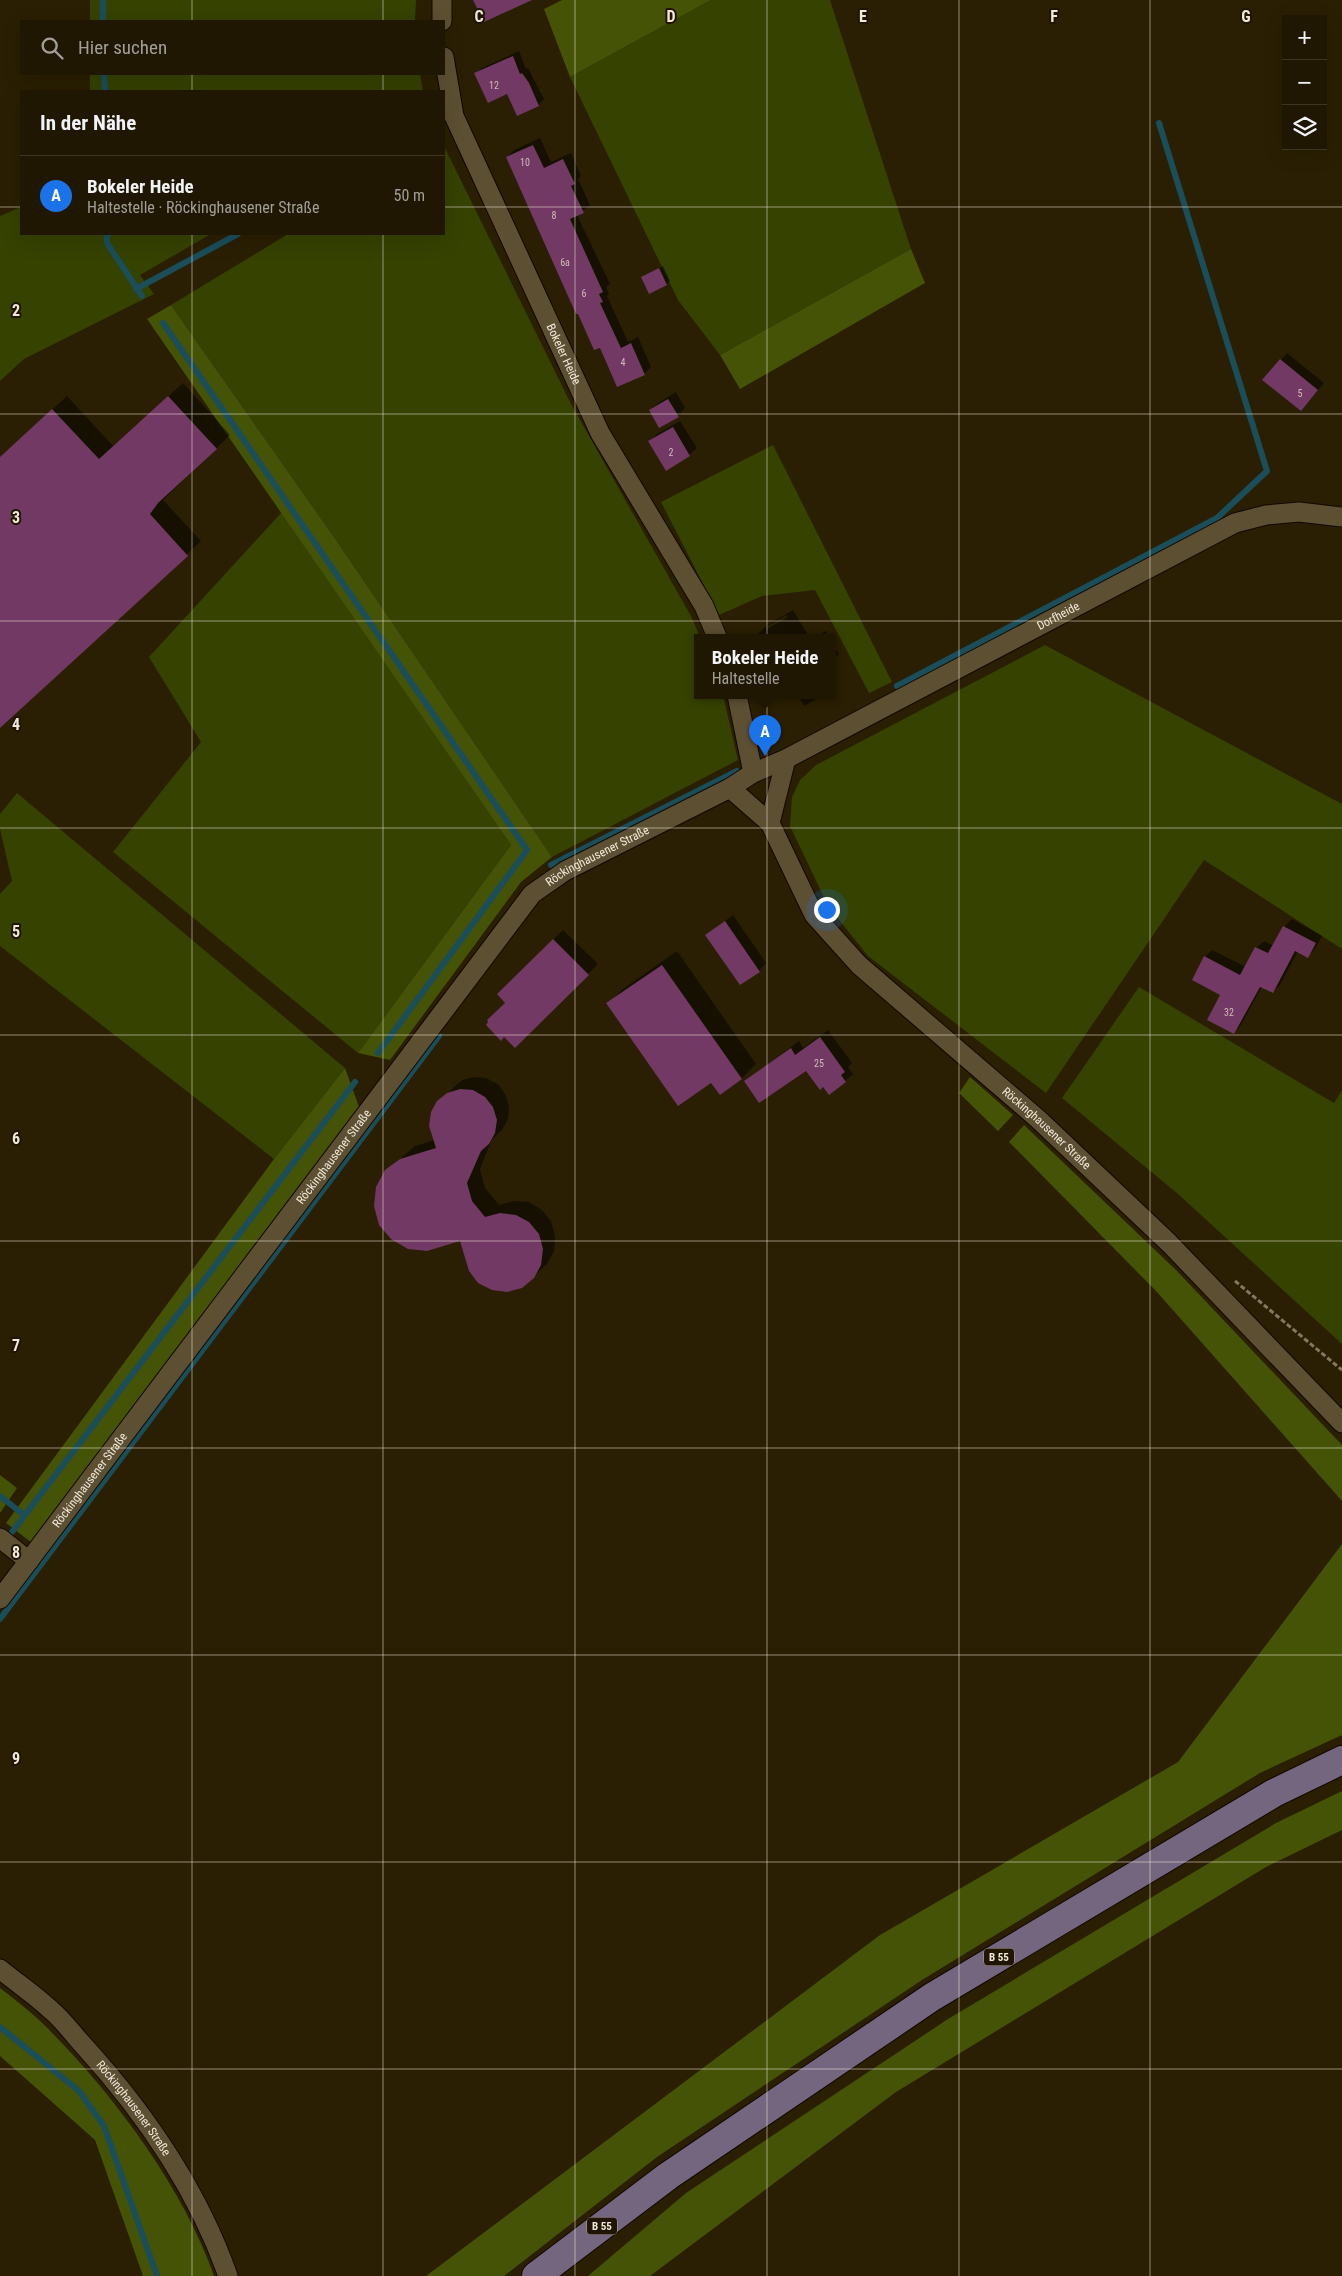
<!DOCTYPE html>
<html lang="de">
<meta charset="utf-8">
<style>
:root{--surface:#201702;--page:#28200c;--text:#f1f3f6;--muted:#a29f99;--line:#3d3624;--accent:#1a73e8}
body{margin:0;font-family:"Roboto Condensed",sans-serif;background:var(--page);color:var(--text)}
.controls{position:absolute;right:15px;top:15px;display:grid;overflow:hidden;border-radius:0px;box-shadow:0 5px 20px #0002}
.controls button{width:45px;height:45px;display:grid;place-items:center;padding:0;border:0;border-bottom:1px solid var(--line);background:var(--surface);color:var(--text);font:25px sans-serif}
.you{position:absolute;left:826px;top:909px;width:18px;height:18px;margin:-12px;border:4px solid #fff;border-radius:50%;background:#1a73e8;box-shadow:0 0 0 8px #1a73e833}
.badge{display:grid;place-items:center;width:32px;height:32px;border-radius:50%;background:var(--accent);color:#fff;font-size:16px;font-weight:700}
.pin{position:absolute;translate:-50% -41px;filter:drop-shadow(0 1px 2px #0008)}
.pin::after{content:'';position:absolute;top:26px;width:18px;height:15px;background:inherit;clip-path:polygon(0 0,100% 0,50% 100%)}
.popup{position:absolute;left:694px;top:634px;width:142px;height:65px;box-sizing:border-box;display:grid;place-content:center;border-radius:0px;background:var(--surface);filter:drop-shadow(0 1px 4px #0005);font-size:16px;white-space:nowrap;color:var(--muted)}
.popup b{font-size:19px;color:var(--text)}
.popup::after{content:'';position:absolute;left:50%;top:100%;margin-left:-10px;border:10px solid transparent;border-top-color:var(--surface)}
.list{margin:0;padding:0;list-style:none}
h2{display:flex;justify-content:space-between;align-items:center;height:65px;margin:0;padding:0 20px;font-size:21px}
h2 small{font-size:16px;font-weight:400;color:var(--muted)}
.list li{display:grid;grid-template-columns:32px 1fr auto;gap:15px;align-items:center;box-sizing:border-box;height:80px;padding:0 20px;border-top:1px solid var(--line)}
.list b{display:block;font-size:19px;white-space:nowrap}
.list p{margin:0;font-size:16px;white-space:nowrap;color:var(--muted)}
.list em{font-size:16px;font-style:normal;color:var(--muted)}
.icon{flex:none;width:28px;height:28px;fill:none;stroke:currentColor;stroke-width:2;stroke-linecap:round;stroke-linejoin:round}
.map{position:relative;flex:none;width:1342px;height:2276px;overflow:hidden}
.search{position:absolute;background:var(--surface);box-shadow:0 5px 20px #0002;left:20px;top:20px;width:425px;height:55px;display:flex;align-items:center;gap:12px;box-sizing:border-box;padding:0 18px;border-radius:0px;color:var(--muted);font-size:19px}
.panel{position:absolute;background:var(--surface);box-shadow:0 5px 20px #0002;left:20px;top:90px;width:425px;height:145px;border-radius:0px}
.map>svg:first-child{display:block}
.green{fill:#354200}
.forest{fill:#445305}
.shadow{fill:#0007;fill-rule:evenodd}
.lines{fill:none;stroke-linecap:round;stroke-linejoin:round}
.stream{stroke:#194e5a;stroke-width:6}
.building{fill:#713963}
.minor-casing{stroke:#120800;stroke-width:21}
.primary-casing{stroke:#120800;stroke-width:30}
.path{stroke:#837962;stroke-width:3;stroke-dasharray:5 2.5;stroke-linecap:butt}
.minor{stroke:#5c4f32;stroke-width:19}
.primary{stroke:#74667f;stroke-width:28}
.grid{fill:none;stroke:#f0e8d8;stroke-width:1;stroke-opacity:0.55}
.labels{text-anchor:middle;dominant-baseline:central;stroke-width:4;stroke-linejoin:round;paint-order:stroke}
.number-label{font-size:10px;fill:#d0bcbb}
.shield{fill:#201500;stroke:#b2a997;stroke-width:1}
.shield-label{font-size:11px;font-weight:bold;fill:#f0e8d8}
.street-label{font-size:12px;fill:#f0e8d8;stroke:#201500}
.grid-label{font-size:16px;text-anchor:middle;font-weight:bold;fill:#f0e8d8;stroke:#201500;stroke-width:4;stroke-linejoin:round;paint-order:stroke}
</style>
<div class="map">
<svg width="1342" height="2276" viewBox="0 0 1342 2276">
<rect width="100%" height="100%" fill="#2a1f02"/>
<path class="green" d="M90 0H416L415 21H90Z
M711 0H830L911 249 720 355 678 300 570 77Z
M90 74H420L423 91H90Z
M444 146 571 404 691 616 700 637H698V695H723L738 760 552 857 336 540 171 305 288 234H444Z
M21 207V234H211L140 275 154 294 24 359 0 381V216Z
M773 445 892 682 869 693 815 590 762 596 719 615 661 502Z
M282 512 511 845 358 1053 113 852 201 742 149 657Z
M1045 645 1342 804V949L1204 860 1046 1093 868 956 828 906 790 826 792 797 800 780 816 765Z
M17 793 345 1068 274 1159 0 946V894L12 881 0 829V814Z
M1139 987 1334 1103 1342 1090V1344L1178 1194 1062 1098Z"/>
<path class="forest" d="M562 0H711L570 77 544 9Z
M911 249 925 283 740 389 720 355Z
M171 305 336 540 552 857 521 882 390 1060 358 1053 511 845 147 319Z
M345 1068 359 1107 32 1543 6 1523 274 1159Z
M970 1077 1013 1115 998 1131 959 1093Z
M1024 1125 1176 1270 1342 1445V1501L1156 1291 1009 1142Z
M0 1475 17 1488 0 1513Z
M1342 1544V1735L1260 1773 922 1980 657 2157 504 2276H426L880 1935 1178 1762Z
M1342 1791V1830L1266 1867 896 2092 650 2276H588L686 2193 948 2019 1276 1823Z
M0 1988C13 1998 26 2008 38 2019 107 2085 183 2186 214 2276H143L95 2140 0 2056Z"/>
<path class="shadow" d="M519 51 526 69 528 68 544 99 538 105 508 92 476 74 482 68Z
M540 138 551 162 571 153 581 176 578 179 590 205 577 215 610 284 606 287 609 294 607 296 628 342 638 337 651 367 644 374 600 346 507 157 514 150Z
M663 266 670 281 666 284 643 277Z
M1287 353 1324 383 1307 403 1264 379Z
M183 383 230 435 163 500 201 541 0 726V458L67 396 113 446Z
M676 392 685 408 678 416 650 410 658 403Z
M680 421 697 448 689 455 650 441 657 434Z
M793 610 809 637H759L757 635 767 625ZM787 615 788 617 767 629V626Z
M826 631 829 637H815Z
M832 643 839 654 832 661Z
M798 695H824L804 706Z
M733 915 766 963 759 971 707 935Z
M1292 919 1322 936 1315 949 1308 956 1298 951 1280 985 1272 992 1262 986 1241 1025 1234 1032 1222 995 1205 957 1212 950 1246 967 1256 948 1264 941 1274 946 1284 927Z
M563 930 598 964 515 1046 507 1003 498 994Z
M677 951 756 1064 742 1078 720 1093 711 1081 608 1004 623 989Z
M828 1030 852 1063 848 1067 853 1074 845 1081 807 1069 746 1082 799 1041 803 1048Z
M474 1077 486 1078 498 1084 505 1094 509 1106 508 1119 502 1130 492 1139 480 1169 485 1188 499 1205 514 1201 529 1202 542 1210 551 1221 555 1236 554 1251 547 1264 533 1277 461 1240 386 1171 415 1146 435 1140 438 1102 462 1080Z"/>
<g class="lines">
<path class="stream" d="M103 0V21
M104 74 105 91
M107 234V243L142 296
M136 289 238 234
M163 323 527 850 378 1053
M897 686 1217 518 1267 471 1159 123
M551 865 737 771
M0 1496 24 1515
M12 1532 355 1082
M0 1619 439 1036
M0 2027 79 2091 104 2126 157 2276"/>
</g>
<path class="building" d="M473 0H532L484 22Z
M513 56 520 74 522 73 529 83 539 106 517 116 507 94 488 103 474 73Z
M533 145 544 168 563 159 575 184 571 186 584 213 570 219 603 292 599 294 603 302 600 303 621 348 631 343 645 375 617 387 600 348 594 350 578 314H576L506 157Z
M659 268 667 285 649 294 641 277Z
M1280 359 1318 390 1301 411 1262 380Z
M168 396 217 449 158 503 150 514 188 556 0 728V457L52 409 99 459Z
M668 399 679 417 659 428 649 410Z
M673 427 690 456 666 471 648 441Z
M725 921 760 972 740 985 705 935Z
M1283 926 1316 943 1308 958 1295 951 1273 993 1260 987 1234 1034 1207 1020 1220 995 1192 980 1204 956 1240 975 1255 947 1268 953Z
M553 939 589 975 515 1048 504 1037 501 1041 486 1025 488 1022 487 1020 505 1003 497 994Z
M662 965 742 1079 720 1095 711 1083 678 1106 606 1003Z
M820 1037 845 1072 841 1075 846 1082 829 1095 823 1087 820 1090 806 1071 759 1103 744 1081 791 1048 795 1055Z
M460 1089 473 1090 485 1097 493 1107 497 1120 495 1133 489 1144 481 1151 467 1183 472 1201 485 1217 500 1213 516 1215 529 1222 539 1234 543 1249 541 1265 534 1278 522 1288 507 1292 492 1290 478 1283 469 1271 460 1241 427 1251 408 1249 391 1239 379 1225 374 1206 376 1187 385 1170 400 1159 436 1148 429 1126 431 1112 437 1101 447 1093Z"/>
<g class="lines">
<g class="minor-casing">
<g id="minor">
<path d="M442 0V21"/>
<path id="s1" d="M444 57 454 116 600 433 704 606 717 637"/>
<path d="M737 695 753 773"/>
<path id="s2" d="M730 788 770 823 814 915 859 965 1038 1119 1169 1243 1342 1423"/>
<path d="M770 823 786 759"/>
<path d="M0 1538 29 1561"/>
<path id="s3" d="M0 1599 532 894 565 871 730 788 753 773 786 759 1235 523 1266 515 1299 512 1342 517"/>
<path id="s4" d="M0 1969C17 1983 35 1995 51 2010 63 2020 73 2034 84 2046 144 2112 198 2191 228 2276"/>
</g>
</g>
<g class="primary-casing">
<path id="primary" d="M536 2276 668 2176 932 1997 1274 1793 1342 1760"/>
</g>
<path class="path" d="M1235 1281 1342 1370"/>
<use href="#minor" class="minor"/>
<use href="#primary" class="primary"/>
</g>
<path class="grid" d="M192 0V21M383 0V21M575 0V2276M767 0V2276M959 0V2276M1150 0V2276M192 74V91M383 74V91M0 207H21M444 207H1342M192 234V2276M383 234V2276M0 414H1342M0 621H1342M0 828H1342M0 1035H1342M0 1241H1342M0 1448H1342M0 1655H1342M0 1862H1342M0 2069H1342"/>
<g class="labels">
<g class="number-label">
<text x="494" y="85">12</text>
<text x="525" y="162">10</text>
<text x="554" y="215">8</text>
<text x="565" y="262">6a</text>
<text x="584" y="293">6</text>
<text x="623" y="362">4</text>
<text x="1300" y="393">5</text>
<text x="671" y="452">2</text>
<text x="1229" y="1012">32</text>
<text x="819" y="1063">25</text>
</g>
<g class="shield">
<rect x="984" y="1948.5" width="30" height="17" rx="4"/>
<rect x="587" y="2217.5" width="30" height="17" rx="4"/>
</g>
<g class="shield-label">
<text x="999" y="1957">B 55</text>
<text x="602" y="2226">B 55</text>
</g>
<g class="street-label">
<text stroke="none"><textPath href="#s1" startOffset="322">Bokeler Heide</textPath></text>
<text stroke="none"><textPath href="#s3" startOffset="1479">Dorfheide</textPath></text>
<text stroke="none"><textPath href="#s3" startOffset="959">Röckinghausener Straße</textPath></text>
<text stroke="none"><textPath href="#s2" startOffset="471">Röckinghausener Straße</textPath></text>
<text stroke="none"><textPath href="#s3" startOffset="554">Röckinghausener Straße</textPath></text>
<text stroke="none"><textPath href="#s3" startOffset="149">Röckinghausener Straße</textPath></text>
<text stroke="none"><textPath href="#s4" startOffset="194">Röckinghausener Straße</textPath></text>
</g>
</g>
<g class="grid-label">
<text x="479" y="22">C</text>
<text x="671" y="22">D</text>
<text x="863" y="22">E</text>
<text x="1054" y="22">F</text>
<text x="1246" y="22">G</text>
<text x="16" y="316">2</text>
<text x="16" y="523">3</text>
<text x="16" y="730">4</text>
<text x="16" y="937">5</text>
<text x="16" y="1144">6</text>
<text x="16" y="1351">7</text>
<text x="16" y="1558">8</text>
<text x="16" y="1764">9</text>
</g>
</svg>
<div class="controls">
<button>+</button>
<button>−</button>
<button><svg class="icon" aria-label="layers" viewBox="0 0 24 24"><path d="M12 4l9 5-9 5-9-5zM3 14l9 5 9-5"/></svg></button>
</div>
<div class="you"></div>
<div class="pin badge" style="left:765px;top:756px">A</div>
<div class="popup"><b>Bokeler Heide</b>Haltestelle</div>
<div class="search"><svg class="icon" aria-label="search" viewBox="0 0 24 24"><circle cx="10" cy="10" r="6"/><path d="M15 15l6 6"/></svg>Hier suchen</div>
<section class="panel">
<h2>In der Nähe<small></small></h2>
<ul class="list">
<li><span class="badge">A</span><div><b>Bokeler Heide</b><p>Haltestelle · Röckinghausener Straße</p></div><em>50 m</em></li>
</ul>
</section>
</div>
